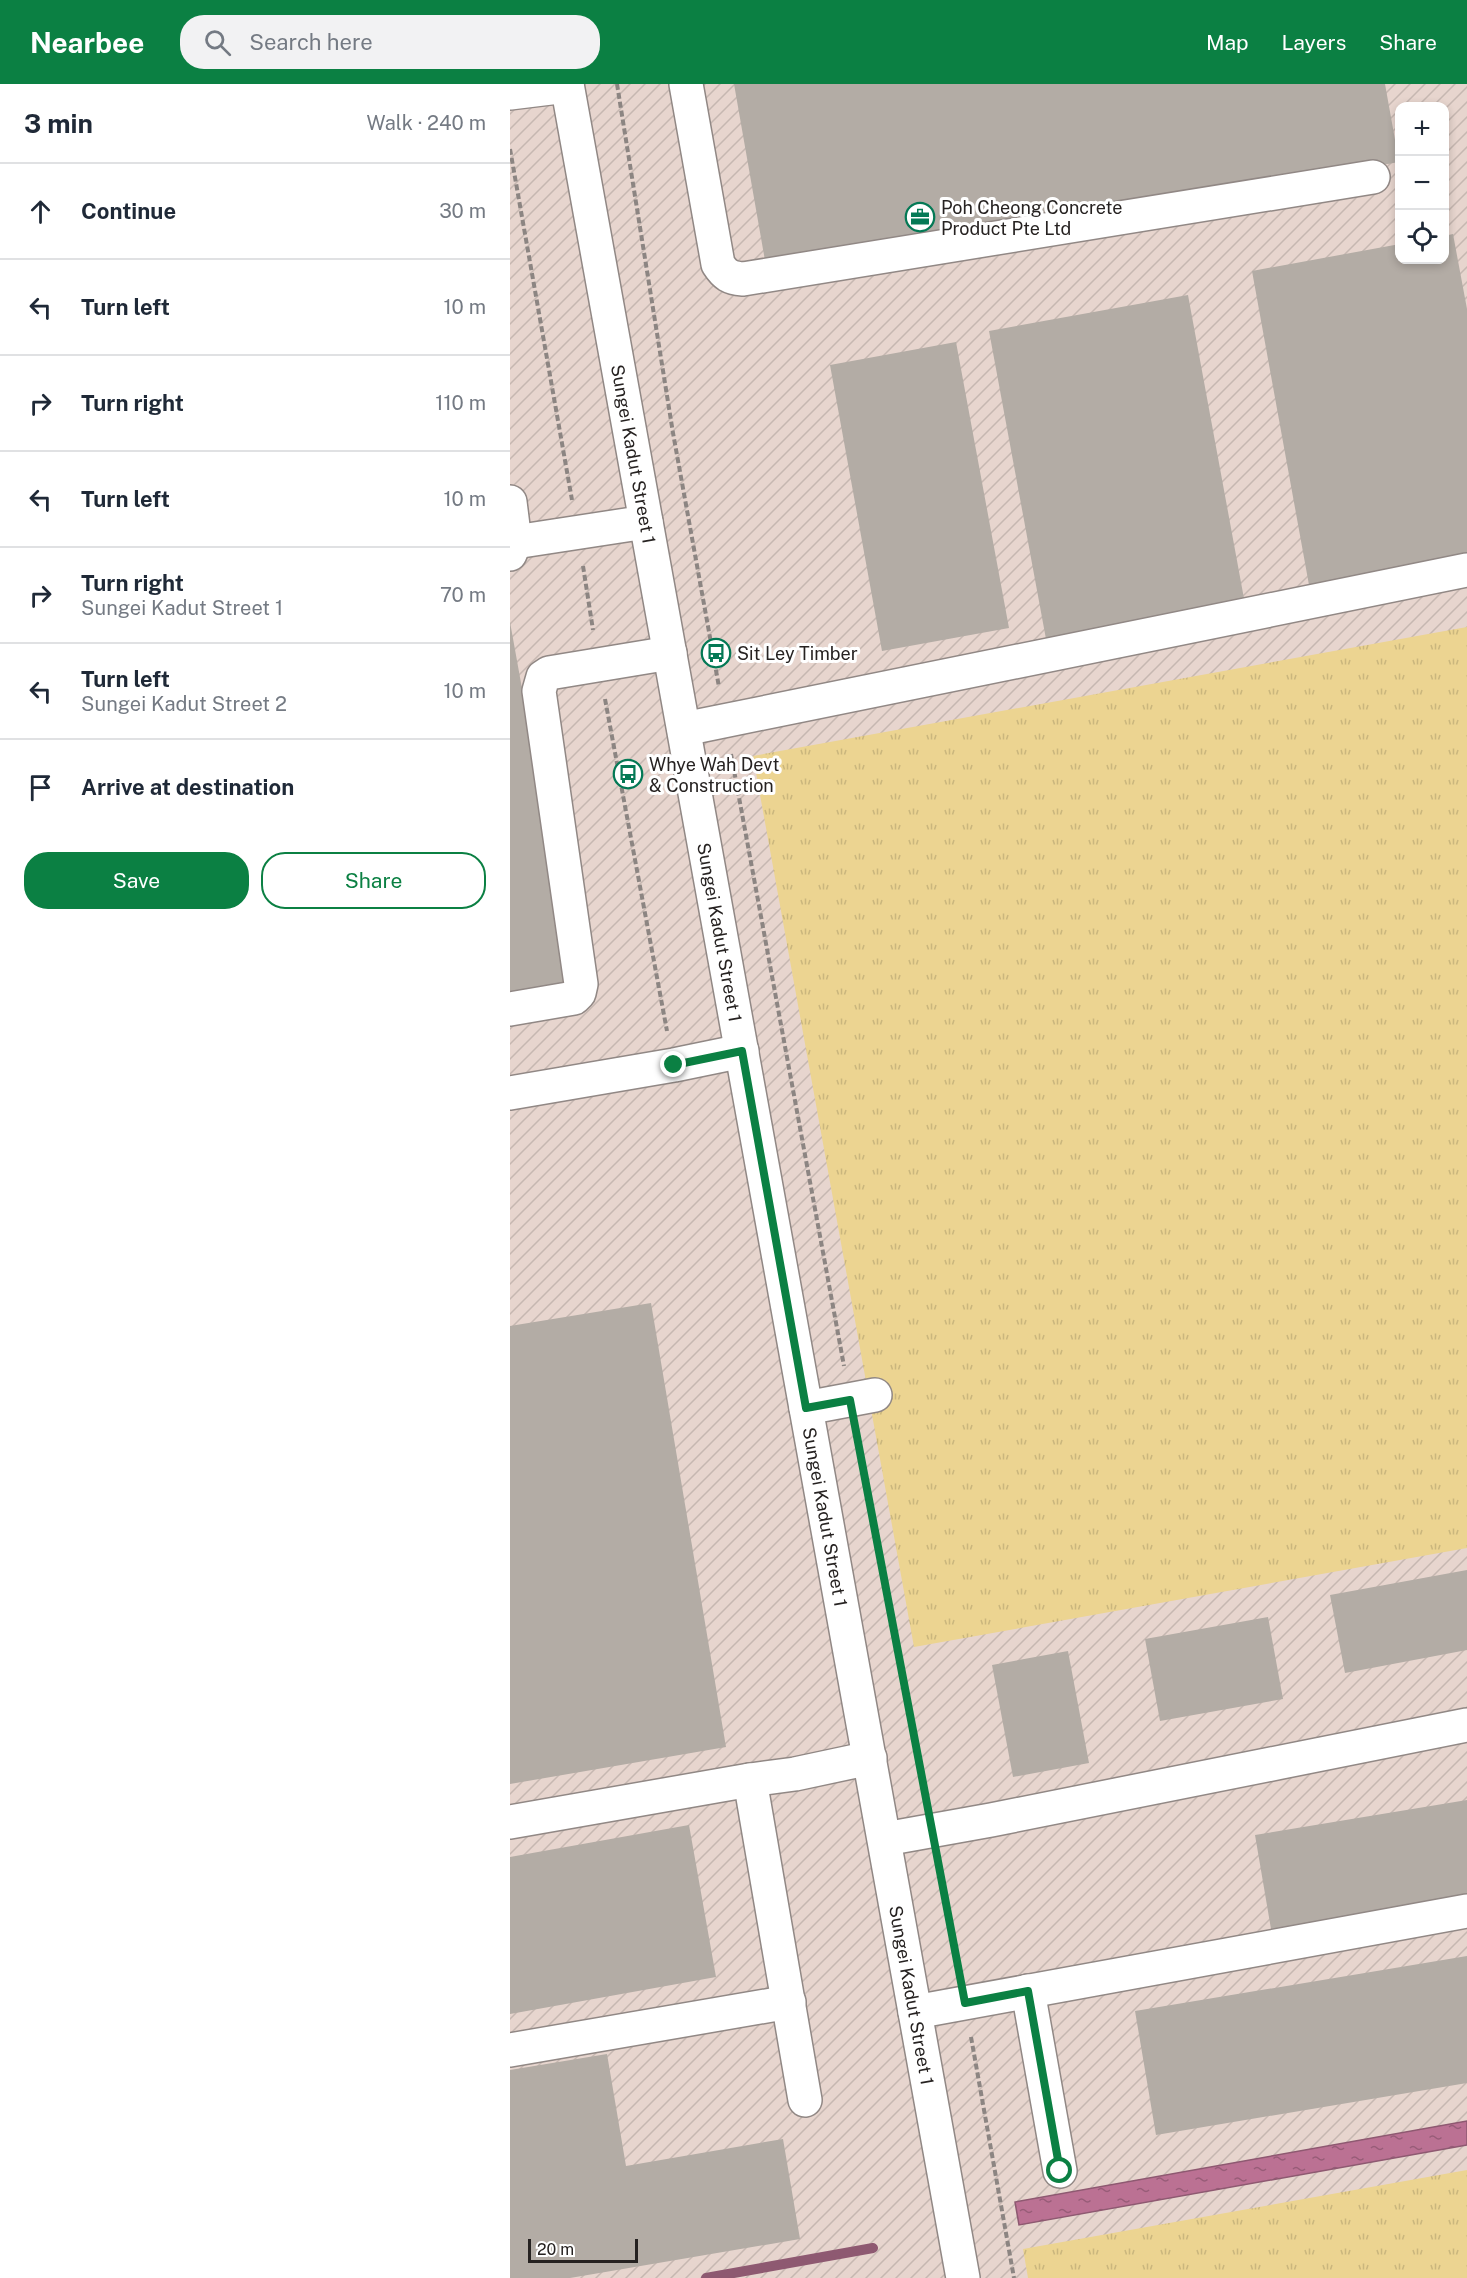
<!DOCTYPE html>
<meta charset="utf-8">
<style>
:root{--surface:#fff;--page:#f2f2f3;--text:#1f2937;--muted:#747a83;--line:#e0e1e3;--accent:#0b8043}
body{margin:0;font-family:"Public Sans",sans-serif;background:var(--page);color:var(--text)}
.controls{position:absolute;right:18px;top:18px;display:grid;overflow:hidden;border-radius:12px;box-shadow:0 3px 9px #0003}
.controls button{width:54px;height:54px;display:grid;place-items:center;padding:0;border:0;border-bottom:2px solid var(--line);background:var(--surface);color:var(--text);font:30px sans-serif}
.scale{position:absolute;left:18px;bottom:15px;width:110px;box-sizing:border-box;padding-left:6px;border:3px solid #262221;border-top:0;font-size:16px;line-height:21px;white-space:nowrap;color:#262221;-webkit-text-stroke:4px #fff;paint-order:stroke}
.stop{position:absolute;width:18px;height:18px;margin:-14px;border:4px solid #0b8043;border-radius:50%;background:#fff}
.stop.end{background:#0b8043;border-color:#fff;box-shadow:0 2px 6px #0008}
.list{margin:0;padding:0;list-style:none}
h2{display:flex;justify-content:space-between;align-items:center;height:78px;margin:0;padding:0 24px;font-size:26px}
h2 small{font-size:20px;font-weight:400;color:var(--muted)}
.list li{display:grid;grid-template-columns:39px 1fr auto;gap:18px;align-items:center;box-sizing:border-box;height:96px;padding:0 24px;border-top:2px solid var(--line)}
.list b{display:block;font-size:22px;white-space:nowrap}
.list p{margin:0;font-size:20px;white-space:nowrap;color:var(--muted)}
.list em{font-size:20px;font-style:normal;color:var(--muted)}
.actions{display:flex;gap:12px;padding:18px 24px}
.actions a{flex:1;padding:14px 0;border:2px solid var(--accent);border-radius:24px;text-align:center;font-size:21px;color:var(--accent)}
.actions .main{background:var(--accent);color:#fff}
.icon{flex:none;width:33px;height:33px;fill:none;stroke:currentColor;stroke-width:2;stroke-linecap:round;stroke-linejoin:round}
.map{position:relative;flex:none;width:957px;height:2194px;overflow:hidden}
header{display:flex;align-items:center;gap:36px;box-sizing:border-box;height:84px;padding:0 30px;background:var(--accent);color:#fff}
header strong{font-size:28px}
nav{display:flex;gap:33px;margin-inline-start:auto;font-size:21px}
.search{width:420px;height:54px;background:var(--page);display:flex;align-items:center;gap:15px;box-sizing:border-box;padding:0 21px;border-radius:24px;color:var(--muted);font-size:22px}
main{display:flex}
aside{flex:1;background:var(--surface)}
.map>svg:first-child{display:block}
.industrial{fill:url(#industrial-furrows);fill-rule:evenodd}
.grass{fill:url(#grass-tufts)}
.water{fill:url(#water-ripples);stroke:#8e5971;stroke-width:1.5}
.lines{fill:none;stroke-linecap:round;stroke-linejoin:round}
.stream{stroke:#8e5971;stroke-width:10}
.building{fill:#b3aca5}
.minor-casing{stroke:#918885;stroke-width:36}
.path{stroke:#8c8582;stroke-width:4;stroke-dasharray:6 3;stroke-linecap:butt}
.minor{stroke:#fff;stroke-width:33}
.route{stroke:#0b8043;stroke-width:8}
.labels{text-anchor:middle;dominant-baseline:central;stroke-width:6;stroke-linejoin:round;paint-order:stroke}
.poi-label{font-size:18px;fill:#262221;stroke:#fff;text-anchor:start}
.street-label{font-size:18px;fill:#262221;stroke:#fff}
</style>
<header>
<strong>Nearbee</strong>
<div class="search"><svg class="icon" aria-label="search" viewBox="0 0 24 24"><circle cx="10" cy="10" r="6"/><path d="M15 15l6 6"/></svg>Search here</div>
<nav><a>Map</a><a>Layers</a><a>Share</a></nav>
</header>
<main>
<aside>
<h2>3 min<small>Walk · 240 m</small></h2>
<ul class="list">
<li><svg class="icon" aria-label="ahead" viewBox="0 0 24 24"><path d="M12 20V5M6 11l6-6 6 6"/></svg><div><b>Continue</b></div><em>30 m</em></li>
<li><svg class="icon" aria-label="left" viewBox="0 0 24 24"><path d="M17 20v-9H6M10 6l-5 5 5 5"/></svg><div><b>Turn left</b></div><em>10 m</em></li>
<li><svg class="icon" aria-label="right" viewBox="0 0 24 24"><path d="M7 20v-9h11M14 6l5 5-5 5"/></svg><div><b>Turn right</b></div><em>110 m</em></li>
<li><svg class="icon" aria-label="left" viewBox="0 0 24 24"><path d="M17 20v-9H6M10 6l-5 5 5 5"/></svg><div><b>Turn left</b></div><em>10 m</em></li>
<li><svg class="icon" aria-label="right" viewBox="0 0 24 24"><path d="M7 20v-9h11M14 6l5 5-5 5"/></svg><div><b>Turn right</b><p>Sungei Kadut Street 1</p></div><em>70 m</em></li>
<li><svg class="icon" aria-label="left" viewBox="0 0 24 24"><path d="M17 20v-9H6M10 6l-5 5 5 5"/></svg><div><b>Turn left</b><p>Sungei Kadut Street 2</p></div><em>10 m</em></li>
<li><svg class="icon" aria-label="arrive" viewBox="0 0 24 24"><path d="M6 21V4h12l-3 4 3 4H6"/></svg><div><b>Arrive at destination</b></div></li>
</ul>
<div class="actions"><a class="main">Save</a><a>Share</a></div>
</aside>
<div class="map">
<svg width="957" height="2194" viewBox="0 0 957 2194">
<defs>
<pattern id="industrial-furrows" width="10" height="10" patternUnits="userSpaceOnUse" patternTransform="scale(1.5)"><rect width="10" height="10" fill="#e7d5ce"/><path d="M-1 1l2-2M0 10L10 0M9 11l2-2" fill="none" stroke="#c6b7b1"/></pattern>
<pattern id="grass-tufts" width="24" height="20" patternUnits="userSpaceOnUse" patternTransform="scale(1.5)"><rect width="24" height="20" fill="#ecd491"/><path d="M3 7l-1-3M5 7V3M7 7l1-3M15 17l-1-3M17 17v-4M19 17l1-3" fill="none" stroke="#cab67d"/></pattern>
<pattern id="water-ripples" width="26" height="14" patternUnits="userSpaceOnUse" patternTransform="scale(1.5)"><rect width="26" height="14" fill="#bb7193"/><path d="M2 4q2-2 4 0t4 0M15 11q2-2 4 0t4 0" fill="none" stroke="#985c78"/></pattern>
</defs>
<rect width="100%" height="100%" fill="#ece2de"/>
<path class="industrial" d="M0 0H957V2194H0ZM890 22H934V176H890Z"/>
<path class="grass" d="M957 543V1464L404 1563 243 672Z
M957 2086V2194H518L513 2165Z"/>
<path class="water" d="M957 2037V2061L509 2141 505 2118Z"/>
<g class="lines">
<path class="stream" d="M196 2194 363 2164"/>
</g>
<path class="building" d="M224 0H875L889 78 257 188Z
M943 150 957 225V472L799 501 742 187 890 160V176H934V152Z
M678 211 735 520 536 555 479 247Z
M446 258 499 544 372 567 320 281Z
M0 538 67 909 0 921Z
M141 1219 216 1663 0 1700V1242Z
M957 1486V1566L835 1589 820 1511Z
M758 1533 773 1615 650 1637 635 1555Z
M558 1567 579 1679 503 1693 482 1581Z
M957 1716V1812L761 1845 745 1751Z
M179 1741 206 1893 0 1930V1773Z
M957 1872V1999L646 2051 625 1927Z
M97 1970 116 2082 273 2055 290 2155 60 2194H0V1986Z"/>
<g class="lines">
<g class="minor-casing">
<g id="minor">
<path id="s1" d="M57 0 453 2194"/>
<path d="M176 0 208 180C215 191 220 194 233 195L863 93"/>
<path d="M0 9 57 2"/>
<path d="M0 418 5 458 0 470"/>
<path d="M5 458 136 438"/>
<path d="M174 645 957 486"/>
<path d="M0 925 64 914 69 909 71 900 29 607 33 593 39 589 160 569"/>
<path d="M0 1009 164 981 232 967"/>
<path d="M296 1324 365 1311"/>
<path d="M240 1696 295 2016"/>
<path d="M0 1738 240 1696 285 1690 360 1674"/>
<path d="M375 1755 481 1736 957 1641"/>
<path d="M518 1907 550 2087"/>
<path d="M405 1928 957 1827"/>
<path d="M0 1966 279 1918"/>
</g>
</g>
<path class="path" d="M107 0 163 349 209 603
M0 65 62 416
M73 482 83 546
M95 615 157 947
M221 670 334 1282
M347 1351 415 1712
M428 1782 448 1886
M461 1953 504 2194"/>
<use href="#minor" class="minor"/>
</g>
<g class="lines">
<path class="route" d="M164 981 232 967 296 1324 340 1316 455 1919 518 1907 550 2087"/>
</g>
<defs>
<g id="office-ring" transform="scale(1.5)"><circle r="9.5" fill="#fff" stroke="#047955" stroke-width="1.5"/><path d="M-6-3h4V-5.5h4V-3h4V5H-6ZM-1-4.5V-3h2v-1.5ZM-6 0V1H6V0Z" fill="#047955"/></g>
<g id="bus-ring" transform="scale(1.5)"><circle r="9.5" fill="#fff" stroke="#047955" stroke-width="1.5"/><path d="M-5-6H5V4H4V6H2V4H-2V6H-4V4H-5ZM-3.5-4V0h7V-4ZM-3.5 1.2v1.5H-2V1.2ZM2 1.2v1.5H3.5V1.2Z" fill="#047955"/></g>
</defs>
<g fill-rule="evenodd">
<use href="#office-ring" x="410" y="133"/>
<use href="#bus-ring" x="206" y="569"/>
<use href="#bus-ring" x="118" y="690"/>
</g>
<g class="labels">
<g class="poi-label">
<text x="431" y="123">Poh Cheong Concrete<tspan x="431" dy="21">Product Pte Ltd</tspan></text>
<text x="227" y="569">Sit Ley Timber</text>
<text x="139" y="680">Whye Wah Devt<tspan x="139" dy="21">&amp; Construction</tspan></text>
</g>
<g class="street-label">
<text stroke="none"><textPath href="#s1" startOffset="376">Sungei Kadut Street 1</textPath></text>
<text stroke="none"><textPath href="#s1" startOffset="862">Sungei Kadut Street 1</textPath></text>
<text stroke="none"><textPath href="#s1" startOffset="1456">Sungei Kadut Street 1</textPath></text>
<text stroke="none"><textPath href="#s1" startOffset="1942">Sungei Kadut Street 1</textPath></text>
</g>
</g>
</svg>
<div class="controls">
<button>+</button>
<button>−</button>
<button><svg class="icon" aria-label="locate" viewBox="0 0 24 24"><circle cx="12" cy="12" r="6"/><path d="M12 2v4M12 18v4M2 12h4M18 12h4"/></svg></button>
</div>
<div class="scale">20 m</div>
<div class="stop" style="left:550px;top:2087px"></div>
<div class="stop end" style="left:164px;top:981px"></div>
</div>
</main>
